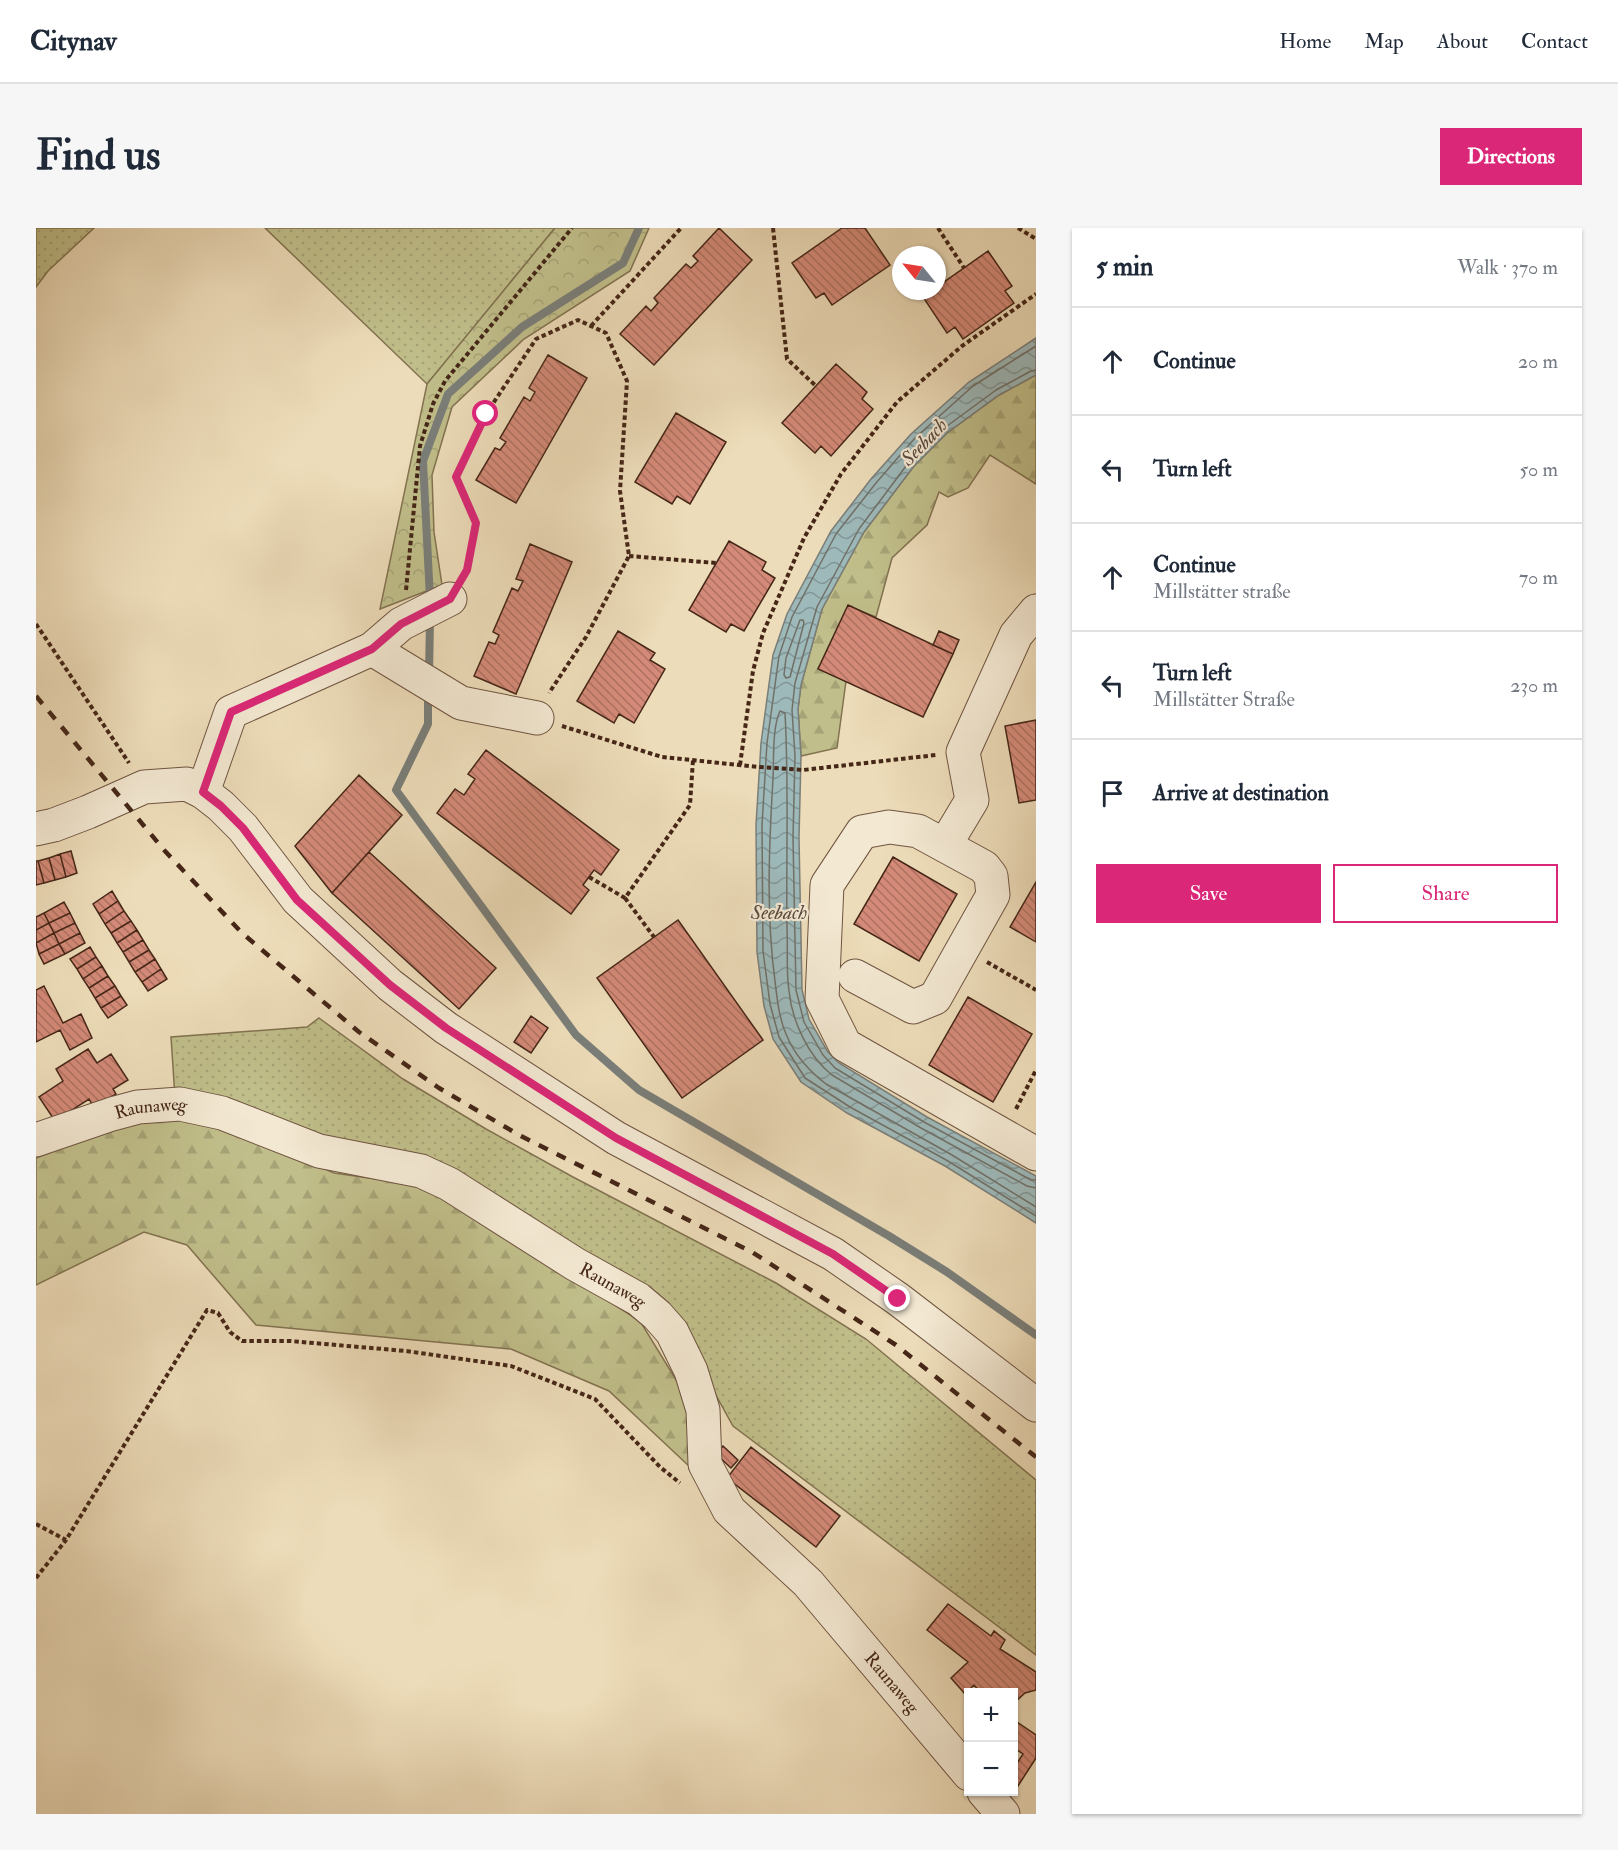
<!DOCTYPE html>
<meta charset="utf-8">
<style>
:root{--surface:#fff;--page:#f6f6f7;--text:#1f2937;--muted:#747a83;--line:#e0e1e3;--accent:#db2777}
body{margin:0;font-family:"IM FELL Double Pica",serif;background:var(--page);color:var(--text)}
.controls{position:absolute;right:18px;bottom:18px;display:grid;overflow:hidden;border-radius:0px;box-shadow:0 2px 4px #0004}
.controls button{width:54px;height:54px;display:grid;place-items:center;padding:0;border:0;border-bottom:2px solid var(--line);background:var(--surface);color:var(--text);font:30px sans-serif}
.compass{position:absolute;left:856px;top:18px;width:54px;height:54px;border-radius:50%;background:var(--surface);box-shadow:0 2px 4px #0004;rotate:300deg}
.stop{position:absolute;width:18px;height:18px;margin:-14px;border:4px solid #db2777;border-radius:50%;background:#fff}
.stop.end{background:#db2777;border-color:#fff;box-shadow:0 2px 6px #0008}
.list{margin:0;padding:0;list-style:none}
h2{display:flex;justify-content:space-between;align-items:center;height:78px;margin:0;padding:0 24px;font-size:26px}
h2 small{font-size:20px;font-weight:400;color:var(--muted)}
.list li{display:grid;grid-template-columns:39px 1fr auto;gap:18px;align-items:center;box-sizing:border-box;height:108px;padding:0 24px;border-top:2px solid var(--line)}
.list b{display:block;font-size:22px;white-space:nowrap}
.list p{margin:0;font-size:20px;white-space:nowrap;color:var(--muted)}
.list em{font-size:20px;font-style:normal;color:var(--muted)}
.actions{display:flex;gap:12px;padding:18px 24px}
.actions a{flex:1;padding:14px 0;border:2px solid var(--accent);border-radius:0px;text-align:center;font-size:21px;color:var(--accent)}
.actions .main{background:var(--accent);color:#fff}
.icon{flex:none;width:33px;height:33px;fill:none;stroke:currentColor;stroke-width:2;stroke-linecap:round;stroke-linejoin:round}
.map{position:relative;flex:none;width:1000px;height:1586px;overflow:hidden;border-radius:0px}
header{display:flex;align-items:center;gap:36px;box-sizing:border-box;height:84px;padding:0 30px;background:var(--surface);border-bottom:2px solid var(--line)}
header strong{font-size:28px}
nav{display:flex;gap:33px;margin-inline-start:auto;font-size:21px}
.intro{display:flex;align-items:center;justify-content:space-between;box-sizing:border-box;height:144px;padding:0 36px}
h1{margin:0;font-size:42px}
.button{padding:15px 27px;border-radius:0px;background:var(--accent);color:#fff;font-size:21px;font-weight:700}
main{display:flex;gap:36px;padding:0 36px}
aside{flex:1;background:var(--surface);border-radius:0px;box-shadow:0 2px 4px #0004}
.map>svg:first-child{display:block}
.grass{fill:url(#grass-dots);stroke:#827250;stroke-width:1.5}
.forest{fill:url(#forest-firs);stroke:#827250;stroke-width:1.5}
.park{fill:url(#park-crowns);stroke:#827250;stroke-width:1.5}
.water{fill:url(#water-waves);stroke:#7a7e79;stroke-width:1.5}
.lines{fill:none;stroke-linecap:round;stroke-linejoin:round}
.shore{stroke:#717068;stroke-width:1.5}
.stream{stroke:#7a7e79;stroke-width:8}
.building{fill:url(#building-back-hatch);stroke:#452617;stroke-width:1.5}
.minor-casing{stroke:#6f5440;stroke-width:35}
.path{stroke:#452617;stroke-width:4;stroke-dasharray:4.5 3;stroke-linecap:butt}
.minor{stroke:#f3e8d2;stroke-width:33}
.rail{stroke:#452617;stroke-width:4.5;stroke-dasharray:10 10;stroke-linecap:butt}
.route{stroke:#db2777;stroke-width:8}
.labels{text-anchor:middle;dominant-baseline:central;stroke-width:4.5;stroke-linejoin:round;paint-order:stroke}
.street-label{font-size:18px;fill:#452617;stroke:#f3e8d2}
.water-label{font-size:20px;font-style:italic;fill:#5b4b40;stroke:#f3e8d2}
</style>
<header>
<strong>Citynav</strong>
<nav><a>Home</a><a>Map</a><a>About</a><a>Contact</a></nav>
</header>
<div class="intro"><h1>Find us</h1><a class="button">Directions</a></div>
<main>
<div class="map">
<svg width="1000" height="1586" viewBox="0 0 1000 1586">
<defs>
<pattern id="grass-dots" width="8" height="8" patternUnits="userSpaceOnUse" patternTransform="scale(1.5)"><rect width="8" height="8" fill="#c0be8a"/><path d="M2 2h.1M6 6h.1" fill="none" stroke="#a6a376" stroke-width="1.8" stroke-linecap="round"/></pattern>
<pattern id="forest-firs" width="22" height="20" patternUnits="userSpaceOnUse" patternTransform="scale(1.5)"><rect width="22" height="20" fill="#c0be8a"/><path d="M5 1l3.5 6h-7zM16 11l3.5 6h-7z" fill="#a6a376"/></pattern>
<pattern id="park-crowns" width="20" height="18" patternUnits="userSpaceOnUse" patternTransform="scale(1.5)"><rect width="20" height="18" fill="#c0be8a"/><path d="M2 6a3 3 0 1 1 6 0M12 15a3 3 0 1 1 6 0" fill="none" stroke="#a6a376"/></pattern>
<pattern id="water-waves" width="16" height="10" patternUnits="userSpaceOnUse" patternTransform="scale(1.5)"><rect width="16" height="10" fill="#9db9ba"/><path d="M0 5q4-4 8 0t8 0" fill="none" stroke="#829696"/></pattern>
<pattern id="building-back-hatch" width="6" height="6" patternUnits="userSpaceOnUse" patternTransform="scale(1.5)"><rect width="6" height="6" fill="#d48a78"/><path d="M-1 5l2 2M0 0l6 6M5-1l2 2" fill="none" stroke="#ae7161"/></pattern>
</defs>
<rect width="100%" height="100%" fill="#eddcb9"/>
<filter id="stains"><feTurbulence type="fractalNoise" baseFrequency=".00333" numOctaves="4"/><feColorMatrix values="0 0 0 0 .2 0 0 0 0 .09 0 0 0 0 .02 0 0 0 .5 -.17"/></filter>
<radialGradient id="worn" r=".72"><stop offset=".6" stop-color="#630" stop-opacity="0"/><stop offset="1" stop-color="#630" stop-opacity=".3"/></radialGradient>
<path class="grass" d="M0 0H58L12 43 0 59Z
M229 0H519L391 156Z
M283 790 367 851 450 901 537 949 740 1055 830 1111 1000 1252V1427L697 1198 662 1135 560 1034 139 869 135 809 271 799Z"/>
<path class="forest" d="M1000 147V256L954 227 932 260 912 269 903 264 891 297 856 330 840 389 812 378 810 453 801 520 765 528 762 481 765 457 786 381 828 304 878 238 911 205 963 167Z
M105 889H141L210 907 298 945 390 958 604 1093 650 1168 655 1240 573 1163 475 1121 220 1097 151 1017 108 1004 0 1057V930Z"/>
<path class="park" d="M519 0H613L594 43 488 111 416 179 396 247 398 304 406 357 344 381 391 156Z"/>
<path class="water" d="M1000 110V147L963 167 911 205 878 238 828 304 786 381 765 457 762 481 765 528 763 610 766 762 773 791 792 824 803 835 891 889 1000 948V995L909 938 811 885 765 854 737 811 728 778 721 724 720 597 725 515 737 427 751 386 795 303 835 251 875 206 933 154Z"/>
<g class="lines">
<path class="shore" d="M1000 118 937 158 879 210 840 255 800 306 756 389 743 428 731 515 726 597 727 723 734 776 743 809 769 850 814 879 912 933 1000 988
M1000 142 995 143 960 162 907 201 873 234 823 301 781 379 759 455 756 482 759 528 757 610 760 762 768 794 787 827 799 840 888 894 995 952H1000
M764 392H767L768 395 754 449 750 450 748 447 750 430Z
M1000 960 991 958 885 900 796 847C772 828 756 793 753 763 750 743 752 721 751 700 750 628 753 556 749 485L744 483C736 500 738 532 737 551 733 618 730 686 739 753 741 770 743 790 750 806 758 826 773 843 790 856L916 927 1000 979"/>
<path class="stream" d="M394 371 387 233 412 166 486 99 587 35 603 0
M393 446 394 392
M392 467V496L360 562 540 807 603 862 853 1008 911 1044 1000 1107"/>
</g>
<path class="building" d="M683 0 716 32 618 137 584 106 610 78 615 83 622 75 618 70 650 36 655 40 662 33 657 28Z
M806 0H829L854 37 796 77 788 65 780 70 756 35Z
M952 23 976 58 969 63 978 75 927 111 919 99 911 105 887 69 895 63H901V59Z
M512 127 551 150 480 275 440 252 459 220 464 222 470 214 464 210 488 169 494 173 499 164 493 160Z
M800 136 831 164 826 171 837 181 795 228 785 218 779 225 746 195Z
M640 185 690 214 654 276 641 268 636 276 599 254Z
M693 313 730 334 726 342 739 350 708 403 695 396 690 404 653 382Z
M494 316 536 334 480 466 438 448 453 414 459 416 463 407 457 404 476 360 482 363 487 353 480 351Z
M812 377 917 426 887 489 782 441Z
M582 403 619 425 614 432 629 441 598 495 583 486 578 495 541 473Z
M903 403 923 412 917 426 897 417Z
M1000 492V572L983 575 969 498Z
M450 522 583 622 565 647 558 642 547 657 553 662 535 686 401 585 419 561 428 567 439 551 432 546Z
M323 547 366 587 296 665 259 618Z
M35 623 41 645 30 649 24 626Z
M333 624 460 740 423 781 296 665Z
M24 626 30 649 19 652 13 630Z
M857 629 921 666 883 733 818 696Z
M13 630 19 652 8 655 2 633Z
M0 633H2L8 655 0 657Z
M1000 654V714L974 699Z
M76 663 82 673 63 686 57 676Z
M82 673 88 683 69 696 63 686Z
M28 674 34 685 13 695 8 685Z
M88 683 95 693 75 705 69 696Z
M8 685 13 695 0 702V689Z
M34 685 39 695 18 705 13 695Z
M642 692 727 812 646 870 561 750Z
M95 693 101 702 81 715 75 705Z
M13 695 18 705 0 715V702Z
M39 695 44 705 23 716 18 705Z
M101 702 107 712 87 724 81 715Z
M18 705 23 716 3 726 0 715Z
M44 705 49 715 29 726 23 716Z
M107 712 113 722 93 734 87 724Z
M23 716 29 726 8 736 3 726Z
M54 719 60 729 41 741 34 731Z
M113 722 119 731 99 744 93 734Z
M60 729 66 738 47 751 41 741Z
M119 731 125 741 106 754 99 744Z
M66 738 72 748 53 760 47 751Z
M125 741 131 751 112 763 106 754Z
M72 748 79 758 59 770 53 760Z
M8 758 27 795 45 786 56 810 34 822 24 802 0 814V762Z
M79 758 85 768 65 780 59 770Z
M85 768 91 777 72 790 65 780Z
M932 769 996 806 957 874 893 837Z
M495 788 512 800 495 825 478 814Z
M52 821 61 835 75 826 92 852 77 861 80 866 58 880 53 871 19 893 3 869 27 853 20 841Z
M687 1218 702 1232 695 1240 680 1226Z
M715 1219 804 1288 780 1319 691 1250Z
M912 1376 955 1408 958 1403 969 1412 964 1421 1000 1444V1462L989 1465 978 1475V1464H944L938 1457 929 1466 915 1450 932 1434 891 1402Z
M981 1494 1000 1507V1530L980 1561 978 1560V1540L987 1526 978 1520V1499Z"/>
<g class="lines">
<g class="minor-casing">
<g id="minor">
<path d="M336 421 425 475 501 490"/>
<path d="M167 564 195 484 336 421 365 396 414 371"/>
<path d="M0 601 18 597 52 584 108 559 151 556 167 564 185 578 207 600 262 672 354 757 410 800 580 910 797 1026 862 1071 1000 1177"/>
<path d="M909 617 936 572 927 524 980 407 1000 383"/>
<path d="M819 748 877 779 899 770 957 667 955 648 948 639 882 603 853 599 826 604 791 657 786 771 809 817 1000 926"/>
<path id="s1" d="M0 912 76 886 102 879 144 876 186 885 283 923 385 943 413 956 539 1036 602 1071 621 1087 636 1104 655 1143 667 1182 669 1236 693 1282 772 1355 933 1546"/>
<path d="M948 1564 967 1586"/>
</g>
</g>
<path class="path" d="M737 0 751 131 780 158
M902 0 928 40
M982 0 1000 11
M555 98 645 0
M593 328 680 335
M428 347 431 342 440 295 420 249 450 186 500 111 542 92 570 105 591 153 584 263 593 328 550 409 513 465
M370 362 384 218 397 176 409 153 536 0
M0 396 93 535
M526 498 626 529 723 539 767 542 900 527
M704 537 717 443 727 405 768 310 805 246 861 174 926 118 1000 66
M553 649 589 670 654 577 657 532
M589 670 618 709
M951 734 1000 762
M980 881 1000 842
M0 1296 30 1312 171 1082 182 1085 194 1104 206 1113H254L370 1123 475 1138 559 1171 624 1239 644 1255
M0 1350 30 1312"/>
<use href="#minor" class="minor"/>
<path class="rail" d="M0 468 128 622 206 705 323 804 403 860 483 907 716 1024 860 1117 1000 1229"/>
</g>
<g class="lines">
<path class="route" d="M450 186 420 249 440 295 431 342 414 371 365 396 336 421 195 484 167 564 185 578 207 600 261 672 354 757 410 800 580 910 797 1026 862 1071"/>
</g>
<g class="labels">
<g class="street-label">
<text stroke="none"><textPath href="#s1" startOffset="120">Raunaweg</textPath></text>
<text stroke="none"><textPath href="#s1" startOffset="624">Raunaweg</textPath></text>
<text stroke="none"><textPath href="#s1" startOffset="1128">Raunaweg</textPath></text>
</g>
<g class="water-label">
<text transform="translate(888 214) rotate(-46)">Seebach</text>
<text x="743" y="684">Seebach</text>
</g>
</g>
<rect width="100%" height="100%" filter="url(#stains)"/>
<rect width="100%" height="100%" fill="url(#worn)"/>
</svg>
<div class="controls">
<button>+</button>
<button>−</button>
</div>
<svg class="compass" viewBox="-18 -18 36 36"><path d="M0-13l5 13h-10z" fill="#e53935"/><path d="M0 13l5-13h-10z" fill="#747a83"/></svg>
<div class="stop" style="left:450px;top:186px"></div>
<div class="stop end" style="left:862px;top:1071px"></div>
</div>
<aside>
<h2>5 min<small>Walk · 370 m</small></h2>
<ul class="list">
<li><svg class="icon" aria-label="ahead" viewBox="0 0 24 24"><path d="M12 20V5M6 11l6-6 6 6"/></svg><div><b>Continue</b></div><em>20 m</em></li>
<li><svg class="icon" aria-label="left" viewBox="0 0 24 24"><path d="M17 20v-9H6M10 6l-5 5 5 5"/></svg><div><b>Turn left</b></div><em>50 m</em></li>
<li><svg class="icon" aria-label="ahead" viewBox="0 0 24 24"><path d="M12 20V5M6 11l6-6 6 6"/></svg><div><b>Continue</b><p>Millstätter straße</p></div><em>70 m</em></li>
<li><svg class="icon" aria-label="left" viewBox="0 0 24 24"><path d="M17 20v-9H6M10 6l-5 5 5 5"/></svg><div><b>Turn left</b><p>Millstätter Straße</p></div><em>230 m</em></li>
<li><svg class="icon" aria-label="arrive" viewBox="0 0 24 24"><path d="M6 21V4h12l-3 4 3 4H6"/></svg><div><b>Arrive at destination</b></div></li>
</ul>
<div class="actions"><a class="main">Save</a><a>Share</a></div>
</aside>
</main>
